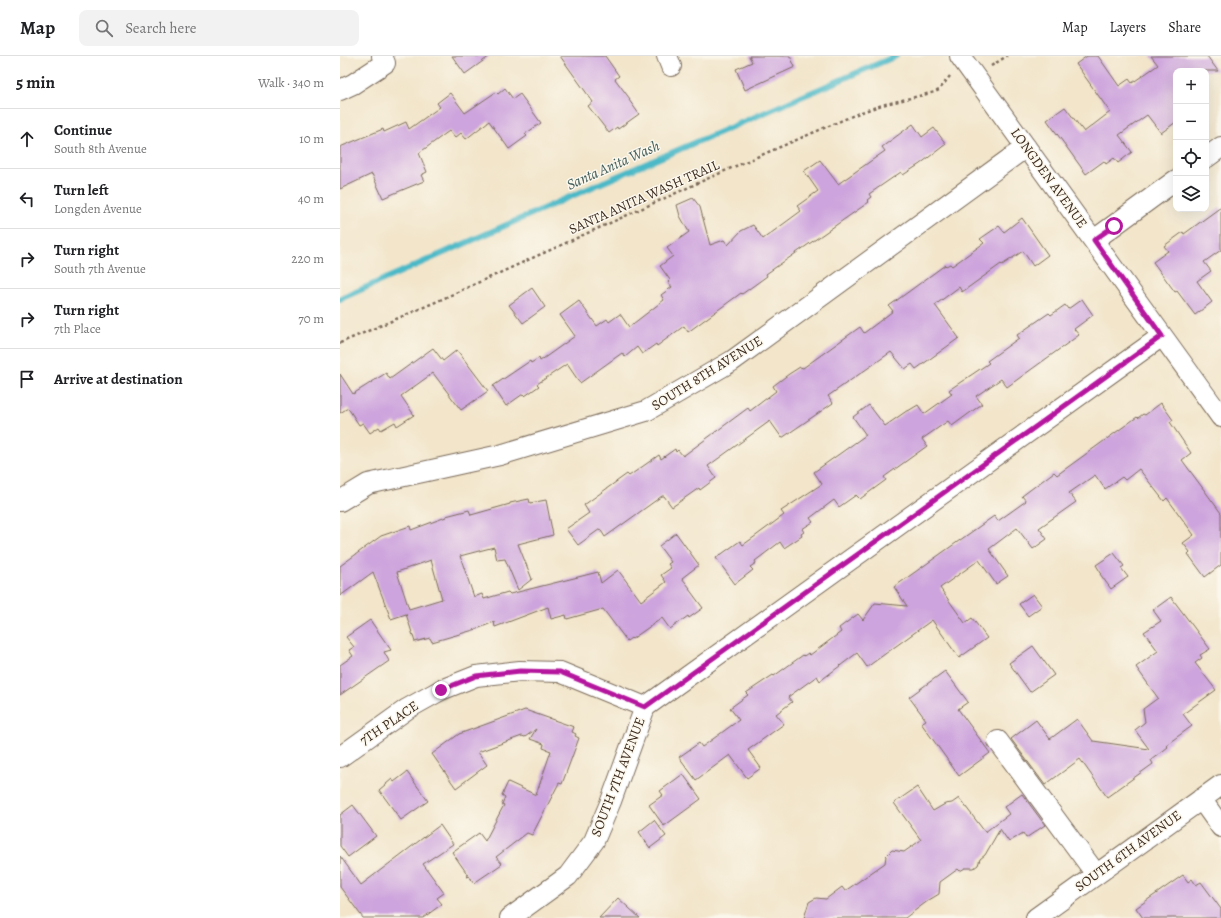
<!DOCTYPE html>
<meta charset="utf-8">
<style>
:root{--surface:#fff;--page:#f2f2f2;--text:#202124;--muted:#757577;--line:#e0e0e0}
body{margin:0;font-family:Alegreya,serif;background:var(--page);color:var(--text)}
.controls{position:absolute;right:12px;top:12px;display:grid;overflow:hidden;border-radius:8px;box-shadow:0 4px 16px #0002}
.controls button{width:36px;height:36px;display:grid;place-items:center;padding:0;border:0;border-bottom:1px solid var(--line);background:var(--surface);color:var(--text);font:20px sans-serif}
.stop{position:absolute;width:12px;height:12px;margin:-9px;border:3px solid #b5179e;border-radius:50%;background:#fff}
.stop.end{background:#b5179e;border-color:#fff;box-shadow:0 1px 4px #0008}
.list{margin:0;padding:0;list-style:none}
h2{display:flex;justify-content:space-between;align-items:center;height:52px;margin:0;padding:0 16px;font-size:17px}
h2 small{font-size:13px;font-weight:400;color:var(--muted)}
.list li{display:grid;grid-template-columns:26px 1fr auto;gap:12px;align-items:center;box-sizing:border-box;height:60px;padding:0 16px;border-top:1px solid var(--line)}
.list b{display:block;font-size:15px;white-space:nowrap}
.list p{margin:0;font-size:13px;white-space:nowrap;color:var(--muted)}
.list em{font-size:13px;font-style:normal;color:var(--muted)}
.icon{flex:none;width:22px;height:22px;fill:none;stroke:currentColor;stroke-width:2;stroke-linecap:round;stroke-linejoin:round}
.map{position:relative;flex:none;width:881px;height:862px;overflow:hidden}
header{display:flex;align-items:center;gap:24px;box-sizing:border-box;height:56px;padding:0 20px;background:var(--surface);border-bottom:1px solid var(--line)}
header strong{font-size:19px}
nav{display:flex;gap:22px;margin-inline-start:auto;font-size:14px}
.search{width:280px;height:36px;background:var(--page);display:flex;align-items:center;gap:10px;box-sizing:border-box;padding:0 14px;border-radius:8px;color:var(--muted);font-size:15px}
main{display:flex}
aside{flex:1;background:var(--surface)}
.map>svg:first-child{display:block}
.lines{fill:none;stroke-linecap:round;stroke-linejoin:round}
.stream{stroke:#4cb9c7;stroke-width:6}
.building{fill:#cda4dd;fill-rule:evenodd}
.minor-casing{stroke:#7b6b5a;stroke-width:22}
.path{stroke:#7b6b5a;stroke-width:2.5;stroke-dasharray:3 3;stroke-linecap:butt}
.minor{stroke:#fff;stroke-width:20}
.route{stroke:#b5179e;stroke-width:5}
.labels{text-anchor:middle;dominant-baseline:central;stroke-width:3;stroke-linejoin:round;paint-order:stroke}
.street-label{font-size:14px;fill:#3b2a1e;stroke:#fbf7ec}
.water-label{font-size:15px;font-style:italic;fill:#415c59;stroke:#fbf7ec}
</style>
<header>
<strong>Map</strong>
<div class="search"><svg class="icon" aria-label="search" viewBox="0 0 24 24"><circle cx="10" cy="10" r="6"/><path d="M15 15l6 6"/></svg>Search here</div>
<nav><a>Map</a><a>Layers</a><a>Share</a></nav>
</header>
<main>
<aside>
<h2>5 min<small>Walk · 340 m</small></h2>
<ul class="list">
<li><svg class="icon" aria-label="ahead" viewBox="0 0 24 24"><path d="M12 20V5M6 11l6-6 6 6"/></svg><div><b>Continue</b><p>South 8th Avenue</p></div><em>10 m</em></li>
<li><svg class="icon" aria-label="left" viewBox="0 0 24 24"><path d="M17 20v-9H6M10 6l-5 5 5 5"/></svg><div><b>Turn left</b><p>Longden Avenue</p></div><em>40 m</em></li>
<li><svg class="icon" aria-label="right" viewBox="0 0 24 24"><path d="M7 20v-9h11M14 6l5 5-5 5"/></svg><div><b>Turn right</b><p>South 7th Avenue</p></div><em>220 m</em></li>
<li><svg class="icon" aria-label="right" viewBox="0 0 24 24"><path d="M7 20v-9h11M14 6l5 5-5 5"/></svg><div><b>Turn right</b><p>7th Place</p></div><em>70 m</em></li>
<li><svg class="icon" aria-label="arrive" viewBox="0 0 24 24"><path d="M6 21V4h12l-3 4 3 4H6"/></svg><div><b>Arrive at destination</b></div></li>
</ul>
</aside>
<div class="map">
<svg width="881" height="862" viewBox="0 0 881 862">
<rect width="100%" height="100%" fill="#fbf7ec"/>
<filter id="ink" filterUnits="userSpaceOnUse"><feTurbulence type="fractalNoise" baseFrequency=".025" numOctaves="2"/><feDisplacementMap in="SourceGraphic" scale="8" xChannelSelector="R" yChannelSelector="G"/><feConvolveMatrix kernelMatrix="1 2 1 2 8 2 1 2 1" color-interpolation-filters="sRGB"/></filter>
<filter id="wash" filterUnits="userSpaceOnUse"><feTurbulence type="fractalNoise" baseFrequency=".012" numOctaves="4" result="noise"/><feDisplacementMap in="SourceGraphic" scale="16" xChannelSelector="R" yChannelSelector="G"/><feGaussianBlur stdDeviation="0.9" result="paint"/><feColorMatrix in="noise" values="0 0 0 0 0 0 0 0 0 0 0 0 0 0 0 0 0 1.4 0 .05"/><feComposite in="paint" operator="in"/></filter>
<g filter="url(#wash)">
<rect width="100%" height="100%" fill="#f2e5ca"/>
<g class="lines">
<path class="stream" d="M0 243 259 128 556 0"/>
</g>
<g id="blocks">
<path class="building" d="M112 0H150L125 18Z
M220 0H265L279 20 275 23 290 43 289 44 299 58 278 73 277 71 269 77 248 50 253 46Z
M409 0H450L455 11 405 34 396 13 412 6Z
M747 0H758L779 30 789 23 792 27 818 9 811 0H867L878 15H836V66L821 77 807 59 779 79 792 96 778 107 774 102 766 108 764 105 746 118 707 64 725 51 744 76 770 56 736 8Z
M165 32 173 43 180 38 201 67 185 78 187 80 169 93 149 65 126 83 121 77 115 82 109 75 79 97 87 116 81 119 84 125 43 142 32 118 0 133V91L43 73 44 76 66 66 69 73 100 51 97 47 110 37 125 57 156 36 158 38Z
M573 68 582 81 594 72 606 88 580 108 563 119 561 116 529 138 531 141 527 144 529 146 426 218 427 220 402 238 401 237 348 276 344 270 317 290 316 288 302 298 297 291 285 301 282 297 240 327 227 308 197 328 199 330 185 340 183 338 166 350 153 330 190 305 191 307 199 302 200 305 235 280 220 259 239 245 257 270 267 263 269 266 280 258 289 271 324 244 321 239 332 231 328 226 330 224 320 210 333 200 327 192 349 176 340 160 337 149 353 142 360 151 370 189 384 184 388 189 401 175 413 169 423 183 461 155 457 150 478 135 464 115 480 104 498 128 545 95 542 91Z
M881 151V194L864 206 871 215 857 225 872 246 855 259 837 235 835 236 813 206 828 195 824 190 843 176 844 178Z
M682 162 708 199 693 210 683 195 662 209 661 208 622 236 619 231 595 249 619 282 576 313 572 308 565 313 551 296 488 340 493 347 442 382 430 365 368 410 376 422 360 434 359 432 332 451 324 440H322L265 481 260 473 238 489 226 473 249 457 244 449 287 418 289 420 319 399 321 403 335 393 336 396 338 394 343 400 408 352 410 355 436 335 433 330 449 318 460 311 463 312 520 271 524 277 553 255 549 250 605 209 606 210 610 208 612 210 644 187 640 183 659 170 664 176Z
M192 232 205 251 183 267 169 249Z
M742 243 753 259 734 273 739 279 667 331 661 323 636 340 642 348 612 370 608 365 582 383 587 390 544 421 546 424 520 443 516 439 499 451 494 444 470 462 473 466 462 473 464 476 461 478 462 480 444 492 440 486 415 505 416 507 410 511 413 514 395 528 376 502 400 485 403 489 417 479 444 459 441 455 482 428 474 416 526 379 513 361 529 349 545 370 568 354V355L578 349 584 358 612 338 609 334 649 307 647 305 679 282 677 279 709 257 711 259 725 249 728 253Z
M93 292 103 305 117 294 148 335 121 354 93 317 61 340 74 359 57 370 55 366 41 374 39 371 30 377 23 367 19 369 8 352 0 357V318L13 338 46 317 50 323Z
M821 347 833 364 830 366 851 397 842 404 881 457V509L865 521 848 498 850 496 843 487 854 479 827 442 824 445 799 413 785 424 782 421 765 433 755 419 729 437 736 446 699 472 707 483 693 493 677 472 649 493 668 520 656 528 639 504 600 532 625 567 632 562 647 582 619 602 592 564 527 611 517 597 480 625 477 620 448 641 452 646 436 658 444 668 408 694 421 712 407 722 390 699 356 724 339 701 359 687 362 691 399 664 390 652 408 639 406 637 433 619 434 620 463 599 464 600 468 597 470 599 501 576 499 572 518 558 523 564 535 547 567 550 554 531 654 460 658 465 686 445 682 440 714 416 717 419 797 361 798 362 803 358 805 359Z
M189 443 190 447 206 444 213 479 178 488 192 523 178 534 165 503 157 504 154 491 120 500 134 541 142 538 144 543 168 536 170 538 258 516 261 527 278 514 301 545 326 526 321 519 331 512 328 508 331 506 319 490 336 477 359 509 342 522 350 532 349 533 363 552 349 562 348 560 330 573 322 562 292 583 291 582 287 585 263 553 227 563 226 559 211 563 208 551 155 571 154 566 137 573 92 586 90 582 75 586 66 558 51 563 33 516 0 540V510L41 480 70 470 71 474 106 461V460L129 454 131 459 170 448V447ZM91 504 102 543 69 553 57 516Z
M774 497 784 510 781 512 788 521 771 533 760 518 761 517 756 509Z
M693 538 702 550 688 560 679 548Z
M831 541 870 593 860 599 862 602 855 607 876 634 843 658 852 670 826 689 828 691 811 704 813 708 767 741 740 703 705 729 671 683 696 664 710 683 737 663 753 685 809 693 795 674 805 666 803 653 818 642 796 611 818 595 804 576 821 565 813 554Z
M30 564 51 594 44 596 49 605 0 639V609L13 600 9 594 14 591 6 581Z
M693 590 714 619 690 636 669 607Z
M605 615 628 646 618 653 650 697 619 720 581 667 586 664 569 641Z
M185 654 234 671 232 676 236 678 235 680 239 682 222 728 219 727 192 779 187 777 156 801 162 808 134 827 129 820 127 822 128 819 112 796 139 777 145 785 164 749 162 748 165 741 162 739 168 726 196 739 211 695 203 692 204 688 190 683 196 673 185 681 182 680 138 696 147 709 116 732 92 698 119 678Z
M67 716 88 745 61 764 39 734 52 723 54 726Z
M343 718 361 743 324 770 309 749 323 739 320 735Z
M577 731 593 755 605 748 612 747 619 742 645 776 669 758 664 751 682 738 705 769 686 782 683 777 669 786 660 773 645 799 640 803 638 809 634 812H625L620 815 618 813 600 826 599 838 589 844 565 862H464L469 846 476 842 486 843 502 831 505 835 545 807 546 800 552 794 564 796 581 784 554 747Z
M13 749 36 780 8 801 0 790V759Z
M314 764 326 780 310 792 299 776Z
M100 769 113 788 83 808 104 837 97 842 102 848 83 862H23L0 831V800L21 829Z
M843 819 848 826 852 823 856 829 861 826 881 853V862H803L796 852Z
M278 842 300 862H259Z"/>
</g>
</g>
<g filter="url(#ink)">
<use href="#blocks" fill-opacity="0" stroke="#7b6b5a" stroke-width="1"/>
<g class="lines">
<g class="minor-casing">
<path id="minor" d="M327 0 331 10
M620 0 881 361
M0 34 13 28 45 7 42 0
M866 102 881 91
M754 184 836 124
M0 445 28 428 160 399 306 355 392 305 686 91
M658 685 756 818
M0 701 67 653 101 634 136 620 180 615 220 616 305 651
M861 743 881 771
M170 862 228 820 254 785 271 745 305 651 822 280
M696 862 881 729"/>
</g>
<path class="path" d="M651 10 667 0
M0 287 91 248 389 113 519 57 542 49 595 36 599 34 610 20"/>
<use href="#minor" class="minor"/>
</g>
</g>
<g class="lines" filter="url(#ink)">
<path class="route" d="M101 634 136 620 180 615 220 616 305 651 822 280 754 184 774 170"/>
</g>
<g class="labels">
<g class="street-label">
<text transform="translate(709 122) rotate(54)">LONGDEN AVENUE</text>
<text transform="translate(304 141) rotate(-24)">SANTA ANITA WASH TRAIL</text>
<text transform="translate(367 317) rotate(-32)">SOUTH 8TH AVENUE</text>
<text transform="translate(49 667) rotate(-34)">7TH PLACE</text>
<text transform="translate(278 721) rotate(-69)">SOUTH 7TH AVENUE</text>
<text transform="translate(788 795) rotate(-36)">SOUTH 6TH AVENUE</text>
</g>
<g class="water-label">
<text transform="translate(273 109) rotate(-24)">Santa Anita Wash</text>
</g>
</g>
</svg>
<div class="controls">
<button>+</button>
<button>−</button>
<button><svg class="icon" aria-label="locate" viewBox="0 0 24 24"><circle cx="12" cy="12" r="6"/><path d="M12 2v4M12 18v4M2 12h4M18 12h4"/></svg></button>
<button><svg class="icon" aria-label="layers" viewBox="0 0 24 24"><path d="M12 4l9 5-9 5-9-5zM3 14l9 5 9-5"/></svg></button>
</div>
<div class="stop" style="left:774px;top:170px"></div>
<div class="stop end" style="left:101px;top:634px"></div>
</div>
</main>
